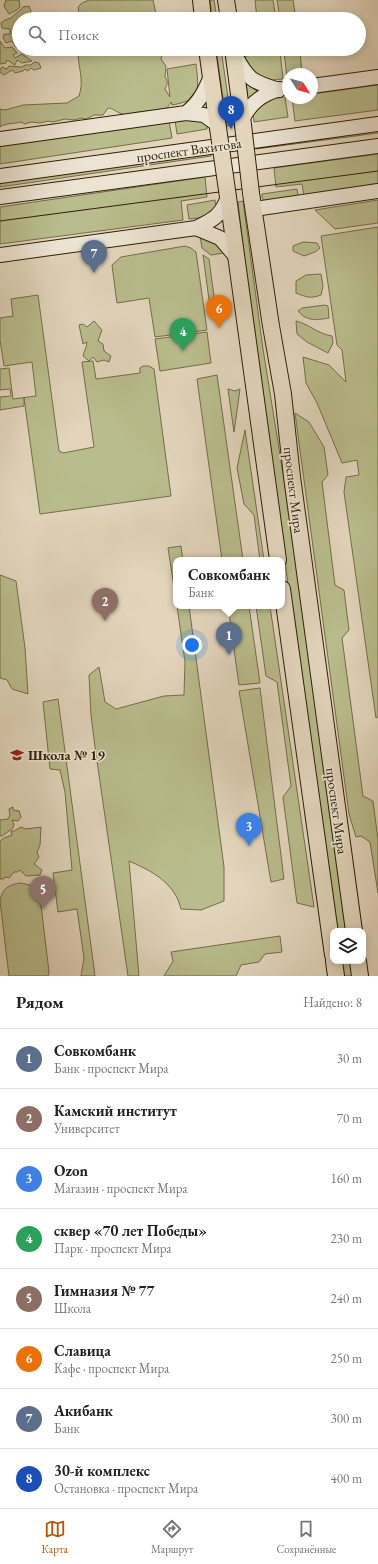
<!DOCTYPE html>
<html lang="ru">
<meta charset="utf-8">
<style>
:root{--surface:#fff;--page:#f2f2f2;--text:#222;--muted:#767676;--line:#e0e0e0;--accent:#b45309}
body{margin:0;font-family:"EB Garamond",serif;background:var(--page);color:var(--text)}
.controls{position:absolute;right:12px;bottom:12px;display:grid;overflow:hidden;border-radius:8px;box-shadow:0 2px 10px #0003}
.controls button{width:36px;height:36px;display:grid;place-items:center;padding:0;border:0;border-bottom:1px solid var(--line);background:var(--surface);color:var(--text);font:20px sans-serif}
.compass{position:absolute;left:282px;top:68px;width:36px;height:36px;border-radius:50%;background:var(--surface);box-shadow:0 2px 10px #0003;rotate:126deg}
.you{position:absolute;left:192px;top:645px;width:14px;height:14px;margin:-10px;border:3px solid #fff;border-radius:50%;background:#1a73e8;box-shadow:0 0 0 6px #1a73e833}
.badge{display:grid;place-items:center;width:26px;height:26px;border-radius:50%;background:var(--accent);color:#fff;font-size:13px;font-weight:700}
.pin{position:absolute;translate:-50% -33px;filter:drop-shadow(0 1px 2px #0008)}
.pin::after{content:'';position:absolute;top:21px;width:14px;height:12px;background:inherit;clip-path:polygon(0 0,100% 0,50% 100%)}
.popup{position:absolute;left:173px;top:557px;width:112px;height:52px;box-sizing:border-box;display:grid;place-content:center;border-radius:8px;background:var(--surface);filter:drop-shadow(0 1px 3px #0005);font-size:13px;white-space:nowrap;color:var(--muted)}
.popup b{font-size:15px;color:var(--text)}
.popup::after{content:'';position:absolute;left:50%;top:100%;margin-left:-8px;border:8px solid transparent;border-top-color:var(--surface)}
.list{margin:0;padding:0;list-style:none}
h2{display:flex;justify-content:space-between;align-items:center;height:52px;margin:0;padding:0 16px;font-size:17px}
h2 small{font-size:13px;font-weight:400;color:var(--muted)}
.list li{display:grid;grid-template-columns:26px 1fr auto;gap:12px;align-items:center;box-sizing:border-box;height:60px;padding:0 16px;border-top:1px solid var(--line)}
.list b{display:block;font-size:15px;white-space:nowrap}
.list p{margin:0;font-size:13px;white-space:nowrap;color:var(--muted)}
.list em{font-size:13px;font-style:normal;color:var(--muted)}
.icon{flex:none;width:22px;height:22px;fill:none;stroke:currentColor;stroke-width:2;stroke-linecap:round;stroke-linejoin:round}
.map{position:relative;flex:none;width:378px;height:976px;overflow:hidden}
.search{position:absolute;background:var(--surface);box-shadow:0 2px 10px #0003;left:12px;right:12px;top:12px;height:44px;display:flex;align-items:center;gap:10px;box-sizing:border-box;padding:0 14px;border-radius:22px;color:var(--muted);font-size:15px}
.sheet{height:532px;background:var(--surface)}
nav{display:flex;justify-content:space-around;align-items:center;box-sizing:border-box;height:56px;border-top:1px solid var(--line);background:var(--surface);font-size:11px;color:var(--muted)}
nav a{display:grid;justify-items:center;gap:2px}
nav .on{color:var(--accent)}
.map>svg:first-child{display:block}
.green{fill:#b9bc8c;stroke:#746d4a}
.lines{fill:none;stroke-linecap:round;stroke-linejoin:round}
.secondary-casing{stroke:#301e08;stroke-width:16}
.primary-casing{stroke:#301e08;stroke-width:18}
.secondary{stroke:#ece4d3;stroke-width:14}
.primary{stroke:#e2d5bc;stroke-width:16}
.tram{stroke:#301e08;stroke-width:1}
.primary-bridge-casing{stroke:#301e08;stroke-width:18;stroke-linecap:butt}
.primary-bridge{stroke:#e2d5bc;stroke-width:16}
.labels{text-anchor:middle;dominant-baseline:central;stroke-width:3;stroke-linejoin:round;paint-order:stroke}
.street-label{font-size:14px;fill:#301e08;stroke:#ece4d3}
.poi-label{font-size:14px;font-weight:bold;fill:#301e08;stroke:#ece4d3;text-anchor:start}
</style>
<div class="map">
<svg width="378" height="976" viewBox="0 0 378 976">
<rect width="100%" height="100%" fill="#e2d5bc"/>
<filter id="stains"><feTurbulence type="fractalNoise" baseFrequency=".005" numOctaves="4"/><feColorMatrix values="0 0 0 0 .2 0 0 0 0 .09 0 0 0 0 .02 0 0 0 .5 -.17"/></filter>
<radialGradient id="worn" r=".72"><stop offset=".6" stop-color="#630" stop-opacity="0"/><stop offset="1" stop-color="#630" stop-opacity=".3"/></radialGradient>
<path class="green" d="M6 0H19L20 7 17 10 9 14 4 6Z
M89 0H153L157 19H80L78 7 82 3Z
M210 0H214L217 19H212Z
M255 0H273L276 19H257Z
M277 0H293L296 19H280Z
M29 6 31 11 29 17 30 19H19V47H16L12 41 6 43 3 38 4 34H10V29L2 28 1 23 5 20 11 18C15 13 20 12 23 7Z
M0 41 5 48 12 47 17 53 13 55 15 58 22 54 32 61 22 63 17 60 15 65 7 60 6 63 0 64Z
M78 49H163L161 59 166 66 165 77C169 83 167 84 165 89L170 97 167 69 196 64C199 90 201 100 172 105L171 102C164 116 153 110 140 112 133 112 129 116 122 114 116 112 113 108 108 108L103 115H94L86 119 82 118 74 120 65 119 53 122 48 121 40 123 31 122 25 124 21 122C14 124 5 123 0 127V109L5 110 23 105 67 103 79 96C85 80 77 65 78 49Z
M216 49H221L232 125 227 126Z
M300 50 302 74H288L287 78 284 51Z
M280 52 283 79C267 80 263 84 252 70 248 65 246 63 245 56Z
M34 62 39 63 41 68 34 70 31 68 28 71 25 69 23 71 15 73 12 70 4 75 0 72V69L2 67 7 69 9 66 22 67 25 65H31Z
M246 83 262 90 248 100Z
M378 85V110L295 121 292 98H312V94Z
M285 97 288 117 254 122 253 112 262 100Z
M197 118 207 125V129L177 134 175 120Z
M169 121 172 138 0 164V146Z
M378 129V133L256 149 255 145Z
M211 152V156L0 187V183Z
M378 154V186L304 197 302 184 276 187 274 168Z
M205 177 207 197 181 201 183 220 0 244V207Z
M297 189 298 197 265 201 262 198V194Z
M215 200 216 209 207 217 189 219 187 205Z
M378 200V223L335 229 315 210Z
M243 201 263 349 288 505 347 931H337L256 358 238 202Z
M378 227V717L376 718 344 492 346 477 359 475 357 460 342 463 317 403 306 383 303 357 329 365 346 382 342 350 337 345 321 236Z
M200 236 211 237 224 253 211 255 202 248Z
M303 242 317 243 320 248 315 252 304 256 293 251V246Z
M185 246 191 248 196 252 207 330 155 337 149 298 117 303 112 265 121 257Z
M203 255 209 259 216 311 210 307Z
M321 274 323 286 321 295C311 299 306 297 296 293V281L306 275Z
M38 295 59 451 63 453 94 447 82 362 93 361 96 379 140 373V368L143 366H149L154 369 171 496 40 514 24 398V406L0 410V397L11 396 10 389 0 390V369L9 368 13 399 36 396 32 362 4 366 0 340V318L13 316 11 299Z
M325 305 328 306 329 318C317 320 307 322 298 311L302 308Z
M94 321 102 330 98 341 103 344 104 351 111 356 109 362 104 360 97 362 93 357 89 361 83 356C84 350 87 348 87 342L83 344 79 325 83 324 87 327Z
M296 321C309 324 318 334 332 336L333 343 328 353 307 342 297 334Z
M207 332 211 363 160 371 155 339Z
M217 375 243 560H222L197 379Z
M228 389 235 391 240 389 234 432Z
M295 413 309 422 324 447 328 475 322 482 335 585 344 590 349 630 342 638 363 796 373 801 378 840V893L370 842 361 836 356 837 349 814Z
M245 430 264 560H260L254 515 244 504 237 468Z
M181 546 183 560H176V600L168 548Z
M0 575 16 581 25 648 28 694 12 689 7 680 0 678Z
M177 606H189L224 867V901L201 910 181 909C175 883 152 871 129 861L139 976H128L95 747 91 715 89 675 99 667 105 702 116 709 164 696 184 695 185 662Z
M228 606H249L260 683 239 685Z
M256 606H270L314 907 297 903 283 797 291 786 277 682 266 676Z
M260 688 284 879 271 882 239 691Z
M58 699 95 976H81L84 958 77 909 58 912 53 873 72 870 65 792 60 770 50 769 43 702Z
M13 807V810L19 811 21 817 18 821 12 820 14 824 13 828 2 836H0V820L8 819 10 815 9 809Z
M21 827 26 829 41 827 40 845 37 853 39 857 34 864 42 870 40 875 26 876 20 870 17 872H14L9 878 6 877 3 879H0V841L4 838 12 835 11 831H14Z
M20 883C30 884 35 887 40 897L49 972 48 976H9L0 901C2 889 8 885 20 883Z
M280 936 282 952 265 954 259 962 241 965 236 976H164L173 961 171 952Z
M341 961H351L353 976H343Z"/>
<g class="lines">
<g class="secondary-casing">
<path id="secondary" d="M235 55C248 80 253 82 279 90
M312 86 378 77
M186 113C199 103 205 91 211 76
M242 120C250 103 262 94 280 89
M0 139 186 113 204 115 218 125
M0 176 378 124
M0 197 378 146
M254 209 378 191
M196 228 220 238 237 258
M0 255 196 228C213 220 221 216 228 197"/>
</g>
<g class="primary-casing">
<path id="primary" d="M201 0 203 19
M226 0 229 19
M207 49 218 128
M233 49 243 125
M251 193 271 326 283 394 292 477 354 931
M228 197 278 560
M282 589 333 955
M334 961 336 976
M358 961 360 976"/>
</g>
<use href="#secondary" class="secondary"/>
<use href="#primary" class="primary"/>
<path class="tram" d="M0 221 378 171"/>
<g class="primary-bridge-casing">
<path id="primary-bridge" d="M243 125 251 193
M218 128 228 197"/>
</g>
<use href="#primary-bridge" class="primary-bridge"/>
</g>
<defs>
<g id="school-bare" transform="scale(1.08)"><path d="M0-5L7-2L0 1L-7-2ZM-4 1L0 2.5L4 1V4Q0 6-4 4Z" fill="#8f2418" stroke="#ece4d3" stroke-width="2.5" paint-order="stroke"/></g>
</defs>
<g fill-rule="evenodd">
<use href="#school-bare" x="17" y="755"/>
</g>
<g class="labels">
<g class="street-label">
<text transform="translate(189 150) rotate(-8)">проспект Вахитова</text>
<text transform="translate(294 490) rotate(83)">проспект Мира</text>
<text transform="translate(337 811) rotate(82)">проспект Мира</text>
</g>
<g class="poi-label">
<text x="28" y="755">Школа № 19</text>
</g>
</g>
<rect width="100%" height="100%" filter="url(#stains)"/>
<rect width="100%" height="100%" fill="url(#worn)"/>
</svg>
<div class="controls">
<button><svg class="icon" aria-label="layers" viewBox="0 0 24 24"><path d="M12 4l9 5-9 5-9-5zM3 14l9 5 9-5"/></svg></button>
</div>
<svg class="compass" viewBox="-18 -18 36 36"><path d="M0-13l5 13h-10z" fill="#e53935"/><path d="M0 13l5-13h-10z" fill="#767676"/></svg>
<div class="you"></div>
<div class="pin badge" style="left:229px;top:655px;background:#5c6f8a">1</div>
<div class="popup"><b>Совкомбанк</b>Банк</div>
<div class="pin badge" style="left:105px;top:621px;background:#8d6e63">2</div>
<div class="pin badge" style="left:249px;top:846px;background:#3f7fe0">3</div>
<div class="pin badge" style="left:183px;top:351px;background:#2e9e5b">4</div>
<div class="pin badge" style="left:43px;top:909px;background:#8d6e63">5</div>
<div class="pin badge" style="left:219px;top:328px;background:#e8710a">6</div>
<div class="pin badge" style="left:94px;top:273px;background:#5c6f8a">7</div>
<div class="pin badge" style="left:231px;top:129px;background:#1a4fb4">8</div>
<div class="search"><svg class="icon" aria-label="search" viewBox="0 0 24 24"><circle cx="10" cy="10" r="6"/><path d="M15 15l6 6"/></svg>Поиск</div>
</div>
<section class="sheet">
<h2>Рядом<small>Найдено: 8</small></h2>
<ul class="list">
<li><span class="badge" style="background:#5c6f8a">1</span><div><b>Совкомбанк</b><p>Банк · проспект Мира</p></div><em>30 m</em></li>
<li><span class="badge" style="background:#8d6e63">2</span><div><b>Камский институт</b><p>Университет</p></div><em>70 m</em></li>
<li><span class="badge" style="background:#3f7fe0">3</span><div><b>Ozon</b><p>Магазин · проспект Мира</p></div><em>160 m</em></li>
<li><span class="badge" style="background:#2e9e5b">4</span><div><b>сквер «70 лет Победы»</b><p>Парк · проспект Мира</p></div><em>230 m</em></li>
<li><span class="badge" style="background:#8d6e63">5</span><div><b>Гимназия № 77</b><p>Школа</p></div><em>240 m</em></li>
<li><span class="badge" style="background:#e8710a">6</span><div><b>Славица</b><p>Кафе · проспект Мира</p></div><em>250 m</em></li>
<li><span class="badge" style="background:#5c6f8a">7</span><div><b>Акибанк</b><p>Банк</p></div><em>300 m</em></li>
<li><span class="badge" style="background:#1a4fb4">8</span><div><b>30-й комплекс</b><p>Остановка · проспект Мира</p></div><em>400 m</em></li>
</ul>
</section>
<nav>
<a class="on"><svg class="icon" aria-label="map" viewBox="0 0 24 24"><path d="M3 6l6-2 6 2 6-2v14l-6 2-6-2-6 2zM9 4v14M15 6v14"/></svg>Карта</a>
<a><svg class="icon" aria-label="directions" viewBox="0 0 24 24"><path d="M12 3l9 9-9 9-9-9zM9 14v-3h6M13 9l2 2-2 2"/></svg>Маршрут</a>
<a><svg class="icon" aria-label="saved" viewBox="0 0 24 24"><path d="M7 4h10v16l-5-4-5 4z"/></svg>Сохранённые</a>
</nav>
